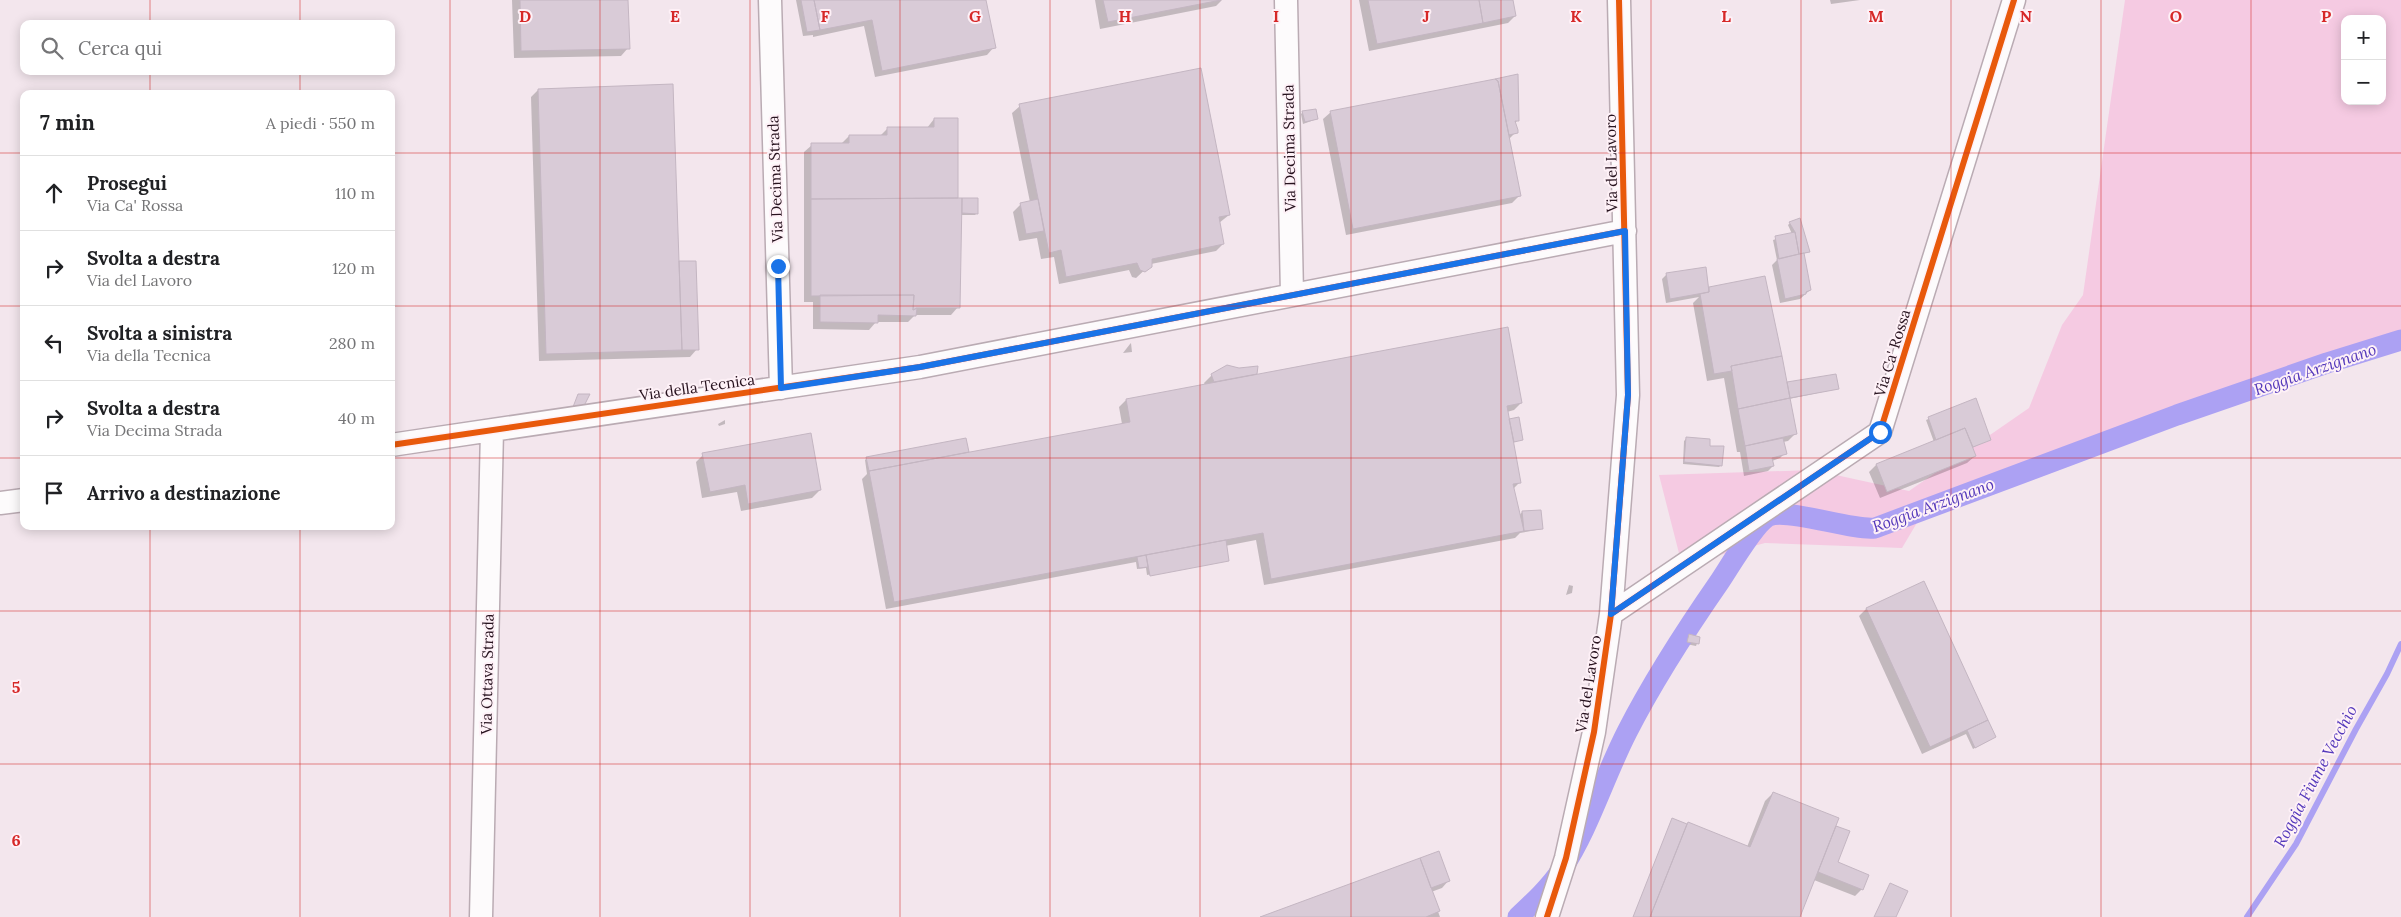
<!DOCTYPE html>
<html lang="it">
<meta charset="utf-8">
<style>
:root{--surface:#fff;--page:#f2f2f2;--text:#202124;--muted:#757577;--line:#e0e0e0}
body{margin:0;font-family:Lora,serif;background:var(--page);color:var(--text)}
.controls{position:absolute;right:15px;top:15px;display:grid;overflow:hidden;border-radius:10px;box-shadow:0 2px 12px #0003}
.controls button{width:45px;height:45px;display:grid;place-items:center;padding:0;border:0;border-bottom:1px solid var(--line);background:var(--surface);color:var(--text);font:25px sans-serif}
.stop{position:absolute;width:15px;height:15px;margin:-11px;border:4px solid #1a73e8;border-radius:50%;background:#fff}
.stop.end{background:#1a73e8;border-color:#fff;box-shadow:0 1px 5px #0008}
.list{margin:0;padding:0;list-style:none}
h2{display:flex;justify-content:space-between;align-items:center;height:65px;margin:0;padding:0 20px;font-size:21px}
h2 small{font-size:16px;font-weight:400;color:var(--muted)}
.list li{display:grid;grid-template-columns:32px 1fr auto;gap:15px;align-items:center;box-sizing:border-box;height:75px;padding:0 20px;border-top:1px solid var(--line)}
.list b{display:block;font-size:19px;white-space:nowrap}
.list p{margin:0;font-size:16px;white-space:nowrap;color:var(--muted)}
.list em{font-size:16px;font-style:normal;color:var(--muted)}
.icon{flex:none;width:28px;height:28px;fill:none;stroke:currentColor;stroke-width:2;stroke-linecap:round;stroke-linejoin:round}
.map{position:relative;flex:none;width:2401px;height:917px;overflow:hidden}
.search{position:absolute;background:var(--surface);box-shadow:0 2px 12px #0003;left:20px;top:20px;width:375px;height:55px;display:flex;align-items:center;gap:12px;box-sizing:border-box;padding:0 18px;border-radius:10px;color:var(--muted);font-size:19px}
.panel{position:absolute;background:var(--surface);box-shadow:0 2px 12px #0003;left:20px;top:90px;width:375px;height:440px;border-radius:10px}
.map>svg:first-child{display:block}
.green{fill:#f5cae2;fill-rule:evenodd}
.shadow{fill:#0003}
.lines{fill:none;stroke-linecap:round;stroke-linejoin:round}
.stream{stroke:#aca1f3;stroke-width:6}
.canal{stroke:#aca1f3;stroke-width:21}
.building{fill:#d9cbd7;stroke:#c4b6c2}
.minor-casing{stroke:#baabb3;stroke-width:25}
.minor{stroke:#fdfbfc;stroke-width:22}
.cycleway-casing{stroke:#fef1f7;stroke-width:9}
.cycleway{stroke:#e8590c;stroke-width:6}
.route{stroke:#1a73e8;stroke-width:6}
.grid{fill:none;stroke:#d62828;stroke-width:1;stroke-opacity:0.55}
.labels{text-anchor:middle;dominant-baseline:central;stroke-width:4;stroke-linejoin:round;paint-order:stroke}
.street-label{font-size:15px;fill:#27121e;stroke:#fef1f7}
.water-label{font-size:16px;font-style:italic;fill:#5439bb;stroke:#fef1f7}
.grid-label{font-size:16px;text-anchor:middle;font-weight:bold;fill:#d62828;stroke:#fef1f7;stroke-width:4;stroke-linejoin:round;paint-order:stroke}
</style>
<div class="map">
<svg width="2401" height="917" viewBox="0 0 2401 917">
<rect width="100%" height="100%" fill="#f3e6ed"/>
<path class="green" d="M2125 0H2401V346L2292 375 1921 516 1902 548 1765 543 1682 565 1659 475 1813 470 1909 491 2029 408 2062 325 2083 295ZM2345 19H2382V101H2345Z"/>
<path class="shadow" d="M512 0H627L628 48 621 56 514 58Z
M796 0H985L994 47 987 55 875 77 864 26 813 37V35L803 36Z
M1095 0H1222L1216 6 1100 29Z
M1359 0H1512L1515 16 1508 23 1369 51Z
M1830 0H1860L1831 4Z
M1517 76 1518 120 1514 124 1516 132 1508 140 1519 196 1512 203 1346 235 1323 119 1331 112Z
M538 90 678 262H695L697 349 690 357 539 361 531 97Z
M1020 106 1229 215 1219 223 1223 244 1216 251 1151 264 1136 278 1132 277 1129 270 1059 284 1054 257 1041 259 1037 238 1019 241 1013 212 1021 204 1030 202 1012 113Z
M1303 112 1317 119 1303 124 1301 114Z
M934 119H957V199H977V213L975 215H961L958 307 951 315H915L908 322H876L869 330 813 329V302H804V152L812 145 842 143 849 136H880L888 128H927Z
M1790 223 1808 252 1803 254 1810 290 1800 299 1780 303 1772 265 1777 260 1773 240 1792 234 1788 225Z
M1667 274 1708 290 1710 289 1786 385 1788 383 1837 389 1789 399 1796 433 1788 441 1783 442 1785 453 1780 458 1772 461 1773 466 1768 471 1744 476 1740 452H1737L1724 378 1707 381 1693 303 1699 297 1666 303 1662 279Z
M1131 343 1132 352 1123 353 1130 344Z
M1256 367V375L1521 403 1514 410 1507 412 1509 422 1522 439 1512 443 1520 482 1513 489 1519 516 1522 512 1542 529 1520 533 1515 538 1264 585 1256 540 1225 546 1227 560 1147 575 1146 568 1137 569 1136 562 886 609 862 479 867 474 865 460 867 458 965 440 968 454 1122 424 1119 407 1126 400 1205 385 1204 383 1212 375Z
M1976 399 1989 439 1972 448 1975 456 1967 463 1880 498 1869 472 1876 465 1934 442 1926 420Z
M725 420V424L719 426 718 424Z
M1686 439 1708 447 1721 465 1719 467 1683 464 1684 441Z
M703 455 820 490 812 498 741 511 737 492 702 498 696 462Z
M1923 583 1995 737 1973 749 1966 734 1922 754 1859 616 1866 609Z
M1569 585 1573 586 1572 593 1566 595Z
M1689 636 1699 638 1696 646 1686 644Z
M1773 793 1848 832 1836 863 1862 889 1855 896 1814 880 1799 917H1633L1673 820 1747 847 1765 801Z
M1449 880 1442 888 1431 892 1440 917H1263Z"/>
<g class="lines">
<path class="stream" d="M2247 917 2296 844 2356 729 2387 674 2401 644"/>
<path class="canal" d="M1518 917C1534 902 1550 887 1562 869 1589 828 1604 777 1627 732 1654 679 1686 630 1720 581 1730 566 1754 525 1767 517 1784 506 1851 531 1875 528L2177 415 2327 363 2401 340"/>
</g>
<path class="building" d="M520 0H628L630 49 521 51Z
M801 0H814L820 30 807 32Z
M814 0H986L996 48 882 71 872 20 820 30Z
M1103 0H1221L1108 22Z
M1368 0H1479L1483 23 1377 44Z
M1479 0H1513L1516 16 1483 23Z
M1201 68 1230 215 1219 217 1224 244 1152 259V267L1145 272 1140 270 1137 263 1066 277 1061 250 1049 253 1019 104Z
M1518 74 1519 121H1515L1518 130V133L1509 135 1498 81 1495 79Z
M1495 79 1498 81 1521 196 1353 229 1330 111Z
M673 84 682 350 546 354 538 89Z
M1316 109 1318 119 1305 122 1302 111Z
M934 118H958V198L811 199V143H849V135H887V127H934Z
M962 198 960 308H917L913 310 914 295 811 296V199Z
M962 198H978V214L962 213Z
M1038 199 1044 231 1026 234 1020 203Z
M1800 218 1810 252 1799 254 1795 232 1789 222Z
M1795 232 1799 254 1779 259 1775 236Z
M1804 253 1811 290 1806 292V294L1785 299 1777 259Z
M679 261H696L699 350H682Z
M1706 267 1709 292 1670 299 1666 273Z
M1765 276 1782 356 1731 366 1732 371 1714 374 1700 294 1709 292V287Z
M820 295H914L913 310 917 308 916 316 878 315V323L820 322Z
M1508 327 1522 403 1507 406 1521 483 1513 484 1524 531 1271 579 1263 533 894 602 869 471 1130 422 1126 399Z
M1782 356 1790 398 1738 409 1731 366Z
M1227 365 1239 368 1258 366 1257 374 1214 382 1211 374Z
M1836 374 1839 389 1790 398 1787 382Z
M578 394H590L584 406 573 407Z
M1790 398 1797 434 1745 446 1738 409Z
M1976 398 1991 440 1973 447 1965 428 1936 440 1928 417Z
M1519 417 1523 440 1514 442 1509 419Z
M1965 428 1976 456 1887 492 1876 464Z
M811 433 821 490 748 504 745 485 710 492 702 453Z
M1686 437 1710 439V446H1724L1722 466 1684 462Z
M966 438 969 452 869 471 866 457Z
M1783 438 1787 454 1772 458 1774 466 1749 471 1745 446Z
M1541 510 1543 529 1524 531 1522 511Z
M1226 540 1229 561 1150 576 1146 555Z
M1146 555 1148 567 1139 568 1137 557Z
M1924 581 1988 720 1930 747 1866 608Z
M1689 634 1700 637 1699 644 1687 642Z
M1988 720 1996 737 1975 748 1967 730Z
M1773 792 1839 818 1800 917H1650L1688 822 1750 847Z
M1672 818 1687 824 1650 917H1633Z
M1836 826 1850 831 1838 862 1869 875 1863 890 1818 872Z
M1439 851 1450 881 1431 888 1420 858Z
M1420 858 1440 911 1426 917H1260Z
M1890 883 1908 891 1896 917H1874Z"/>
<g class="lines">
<g class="minor-casing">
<path id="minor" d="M770 0 781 388
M1286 0 1292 295
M391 445 920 367 1625 231
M0 503 24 500
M1611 614 1880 432 2014 0
M481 917 492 430
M1547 917 1566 858 1594 732 1611 614 1628 395 1619 0"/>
</g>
<use href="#minor" class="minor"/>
<g class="cycleway-casing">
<path id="cycleway" d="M391 445 920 367 1625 231
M1611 614 1880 432 2014 0
M1547 917 1566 858 1594 732 1611 614 1628 395 1619 0"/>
</g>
<use href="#cycleway" class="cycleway"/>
</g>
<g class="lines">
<path class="route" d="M778 266 781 388 920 367 1625 231 1628 395 1611 614 1880 432"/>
</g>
<path class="grid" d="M150 0V24M300 0V24M450 0V917M600 0V917M750 0V917M900 0V917M1050 0V917M1200 0V917M1351 0V917M1501 0V917M1651 0V917M1801 0V917M1951 0V917M2101 0V917M2251 0V917M150 71V94M300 71V94M0 153H24M391 153H2401M0 306H24M391 306H2401M0 458H24M391 458H2401M150 526V917M300 526V917M0 611H2401M0 764H2401"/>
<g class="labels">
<g class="street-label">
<text transform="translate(1289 148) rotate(-91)">Via Decima Strada</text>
<text transform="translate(1611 163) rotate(-91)">Via del Lavoro</text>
<text transform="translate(775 179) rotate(-92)">Via Decima Strada</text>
<text transform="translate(1892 353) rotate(-73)">Via Ca' Rossa</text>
<text transform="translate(697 387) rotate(-8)">Via della Tecnica</text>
<text transform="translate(487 674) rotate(-89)">Via Ottava Strada</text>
<text transform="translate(1588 684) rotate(-81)">Via del Lavoro</text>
</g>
<g class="water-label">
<text transform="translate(2315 369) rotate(-19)">Roggia Arzignano</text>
<text transform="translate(1933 505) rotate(-20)">Roggia Arzignano</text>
<text transform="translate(2315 776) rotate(-62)">Roggia Fiume Vecchio</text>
</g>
</g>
<g class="grid-label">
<text x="525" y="22">D</text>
<text x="675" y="22">E</text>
<text x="825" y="22">F</text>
<text x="975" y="22">G</text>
<text x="1125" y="22">H</text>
<text x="1276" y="22">I</text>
<text x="1426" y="22">J</text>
<text x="1576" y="22">K</text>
<text x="1726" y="22">L</text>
<text x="1876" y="22">M</text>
<text x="2026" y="22">N</text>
<text x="2176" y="22">O</text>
<text x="2326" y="22">P</text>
<text x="16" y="693">5</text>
<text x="16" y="846">6</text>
</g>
</svg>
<div class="controls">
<button>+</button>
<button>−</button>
</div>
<div class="stop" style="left:1880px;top:432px"></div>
<div class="stop end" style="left:778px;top:266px"></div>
<div class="search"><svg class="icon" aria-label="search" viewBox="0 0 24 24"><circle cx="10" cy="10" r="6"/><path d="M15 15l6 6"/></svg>Cerca qui</div>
<section class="panel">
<h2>7 min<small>A piedi · 550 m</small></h2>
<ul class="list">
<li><svg class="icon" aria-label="ahead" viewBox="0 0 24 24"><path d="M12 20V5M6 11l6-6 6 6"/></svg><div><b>Prosegui</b><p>Via Ca' Rossa</p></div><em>110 m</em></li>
<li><svg class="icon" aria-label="right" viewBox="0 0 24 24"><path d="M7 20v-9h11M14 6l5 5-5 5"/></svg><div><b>Svolta a destra</b><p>Via del Lavoro</p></div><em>120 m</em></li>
<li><svg class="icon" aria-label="left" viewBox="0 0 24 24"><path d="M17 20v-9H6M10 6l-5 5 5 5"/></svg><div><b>Svolta a sinistra</b><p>Via della Tecnica</p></div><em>280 m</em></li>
<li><svg class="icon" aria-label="right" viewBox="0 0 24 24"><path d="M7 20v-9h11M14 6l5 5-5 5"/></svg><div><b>Svolta a destra</b><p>Via Decima Strada</p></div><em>40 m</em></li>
<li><svg class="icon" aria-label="arrive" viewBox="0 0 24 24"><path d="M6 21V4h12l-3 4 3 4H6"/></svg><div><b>Arrivo a destinazione</b></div></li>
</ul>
</section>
</div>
